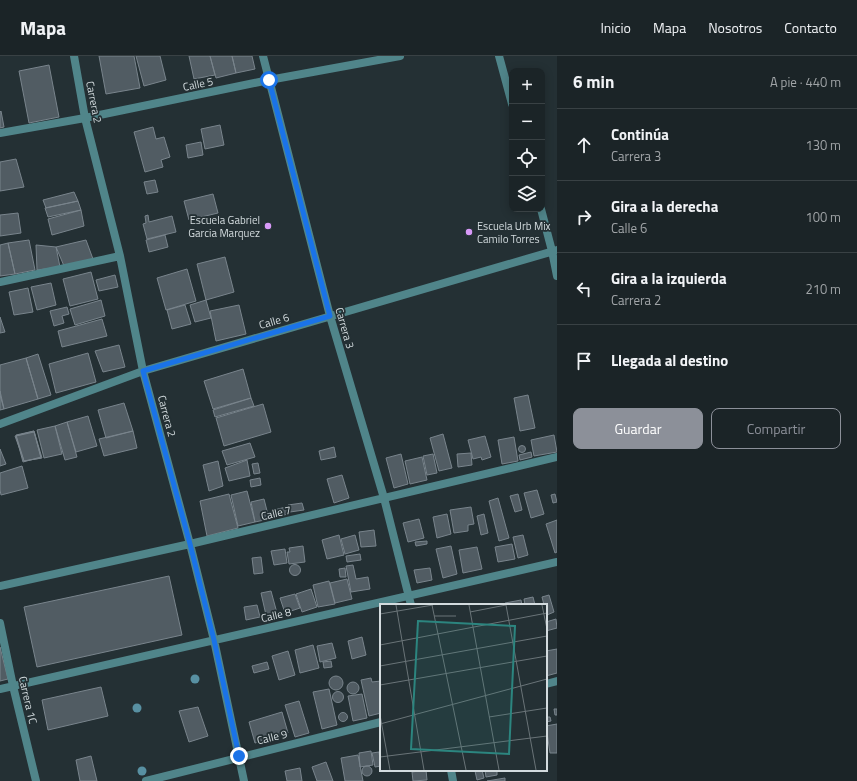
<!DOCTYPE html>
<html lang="es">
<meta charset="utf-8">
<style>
:root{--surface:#1b2427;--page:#283033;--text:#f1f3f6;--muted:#a0a4a7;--line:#394144;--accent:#8c9099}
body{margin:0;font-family:"Titillium Web",sans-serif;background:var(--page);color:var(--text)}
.controls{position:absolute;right:12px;top:12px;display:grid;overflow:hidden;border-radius:8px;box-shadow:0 2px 10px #0003}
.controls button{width:36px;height:36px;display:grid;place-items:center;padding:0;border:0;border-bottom:1px solid var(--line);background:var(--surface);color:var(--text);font:20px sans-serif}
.stop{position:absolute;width:12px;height:12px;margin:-9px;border:3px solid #1a73e8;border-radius:50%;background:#fff}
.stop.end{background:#1a73e8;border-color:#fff;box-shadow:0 1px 4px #0008}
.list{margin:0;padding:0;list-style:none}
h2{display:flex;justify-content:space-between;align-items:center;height:52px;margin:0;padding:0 16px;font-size:17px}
h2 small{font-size:13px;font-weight:400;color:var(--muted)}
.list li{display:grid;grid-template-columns:26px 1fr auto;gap:12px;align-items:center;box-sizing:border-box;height:72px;padding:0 16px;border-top:1px solid var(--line)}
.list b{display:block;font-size:15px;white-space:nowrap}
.list p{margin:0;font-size:13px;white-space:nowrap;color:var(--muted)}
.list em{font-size:13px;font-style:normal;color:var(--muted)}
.actions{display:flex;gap:8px;padding:12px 16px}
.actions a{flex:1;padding:9px 0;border:1px solid var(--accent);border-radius:8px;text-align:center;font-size:14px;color:var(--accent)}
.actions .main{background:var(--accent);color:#fff}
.icon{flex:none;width:22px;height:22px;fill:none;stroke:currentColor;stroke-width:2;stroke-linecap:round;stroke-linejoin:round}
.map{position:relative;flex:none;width:557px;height:725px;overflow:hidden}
header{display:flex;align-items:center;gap:24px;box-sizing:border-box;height:56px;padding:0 20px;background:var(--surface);border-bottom:1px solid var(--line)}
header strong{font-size:19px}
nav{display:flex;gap:22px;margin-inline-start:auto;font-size:14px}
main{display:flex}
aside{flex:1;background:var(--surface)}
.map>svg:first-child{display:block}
.building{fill:#515c63;stroke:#79848c}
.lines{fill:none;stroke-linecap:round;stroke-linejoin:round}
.street{stroke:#50858a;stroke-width:8}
.tree{fill:#5890a2}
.route{stroke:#1a73e8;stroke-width:5}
.poi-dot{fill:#d89af8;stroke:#243034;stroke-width:1.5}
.labels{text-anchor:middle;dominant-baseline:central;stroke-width:3.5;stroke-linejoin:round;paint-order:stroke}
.street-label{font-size:11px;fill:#d3dbde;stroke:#243034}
.poi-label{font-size:11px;fill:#d3dbde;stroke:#243034;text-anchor:end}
.inset-road{fill:none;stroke:#6a7478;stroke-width:1}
.view{fill:#2c857f;fill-opacity:0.15;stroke:#2c857f;stroke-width:2}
.inset-edge{fill:none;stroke:#d3dbde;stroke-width:2}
</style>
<header>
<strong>Mapa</strong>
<nav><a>Inicio</a><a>Mapa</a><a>Nosotros</a><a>Contacto</a></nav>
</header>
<main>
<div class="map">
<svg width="557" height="725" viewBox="0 0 557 725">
<rect width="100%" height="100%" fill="#243034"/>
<path class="building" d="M99 0H134L140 32 106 38Z
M136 0H160L166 24 144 30Z
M189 0H210L215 19 194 23Z
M210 0H232L236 17 216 22Z
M232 0H252L255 13 236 17Z
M49 9 59 61 29 67 19 15Z
M1 55 4 71 0 72V56Z
M220 69 224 89 205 93 201 73Z
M153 71 156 83 164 81 170 101 161 104 163 111 145 116 134 76Z
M201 86 203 99 188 102 186 89Z
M16 103 24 131 0 135V106Z
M155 124 158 136 147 138 144 126Z
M74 136 78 145 46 152 43 144Z
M213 138 218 157 189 164 184 145Z
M78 145 81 154 48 161 45 152Z
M81 154 84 170 52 179 48 163Z
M18 157 21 177 0 180V159Z
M148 159 149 166 172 160 176 176 147 183 143 168 146 167 145 160Z
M165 179 168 191 149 196 146 184Z
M29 184 35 214 15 218 8 187Z
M86 184 93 203 64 210 56 191Z
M8 187 15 218 0 220V189Z
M36 189 56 191 60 211 37 214Z
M225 201 234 236 206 244 197 208Z
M187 213 196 245 166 254 157 222Z
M91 216 98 243 70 250 63 223Z
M115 219 118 231 99 235 96 224Z
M51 227 56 249 37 254 31 231Z
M28 232 33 256 14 259 9 236Z
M101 244 105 260 75 269 70 253Z
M206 244 211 262 195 266 190 249Z
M185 249 191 268 172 273 167 254Z
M239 249 246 278 216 285 210 255Z
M67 251 69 258 62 260 64 267 54 270 50 255Z
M0 261 5 276 0 277Z
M102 263 107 280 62 291 58 275Z
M119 289 125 311 103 316 95 295Z
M88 297 96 326 56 337 49 308Z
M38 298 51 339 38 343 26 302Z
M26 302 38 343 4 353 0 339V309Z
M243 313 251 342 213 353 204 325Z
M0 335 4 353 0 354Z
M528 339 535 372 520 375 514 342Z
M251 342 254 350 215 361 213 354Z
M124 347 133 375 106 382 98 354Z
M263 348 271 376 224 390 216 362Z
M88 360 97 390 76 396 67 366Z
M67 366 77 401 65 404 55 370Z
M55 370 62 398 44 402 37 374Z
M34 375 42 402 24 405 15 380Z
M34 375 41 402 24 405 16 379Z
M133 375 137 392 104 400 99 383Z
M34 376 41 401 23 406 16 380Z
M443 378 452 412 439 415 430 382Z
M554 379 557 396 534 400 531 384Z
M485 380 491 401 482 404 481 401 473 403 468 384Z
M514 381 518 405 502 408 498 384Z
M250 387 255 401 227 409 222 395Z
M518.5 393a3.5 3.5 0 1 1 7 0a3.5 3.5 0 1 1-7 0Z
M334 391 336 401 321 404 319 395Z
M0 393 6 408 0 410Z
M531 396 532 401 520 404 519 399Z
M471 397 472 409 458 411 457 398Z
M401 398 408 428 394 432 386 402Z
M433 398 437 417 427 419 423 400Z
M422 401 427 424 410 428 405 405Z
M247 404 250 420 229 425 225 412Z
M218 405 223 430 209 435 203 409Z
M258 407 260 417 254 418 252 408Z
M22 410 28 432 1 439 0 434V417Z
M342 419 349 442 334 447 327 423Z
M260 422 261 429 251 431 250 424Z
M537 434 544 458 531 462 524 437Z
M247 435 255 466 238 470 231 439Z
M229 438 238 472 207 480 200 445Z
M518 438 522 454 515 456 510 440Z
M555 438 557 446 553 447 551 439Z
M498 442 509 482 499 485 489 445Z
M264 443 269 463 255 466 251 446Z
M302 447 304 454 290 456 288 449Z
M286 451 288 458 276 461 274 454Z
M471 451 474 468 468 469V475L454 477 450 454Z
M447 458 451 478 437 482 433 461Z
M484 458 488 477 481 479 477 460Z
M419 463 424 482 408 486 403 467Z
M557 464V496L555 497 546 468Z
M374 474 376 490 361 491 359 476Z
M339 479 344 499 327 503 322 484Z
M355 479 359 494 345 498 341 483Z
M523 479 528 499 518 502 513 481Z
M427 485V488L416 490 415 486Z
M512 488 515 503 498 506 495 491Z
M303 490 305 506 289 508 287 496H290L289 492Z
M451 490 457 518 443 522 436 493Z
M477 491 482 513 463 517 459 494Z
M285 493 287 507 274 509 271 495Z
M360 498 361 504 347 506 346 500Z
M261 501 263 517 254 518 252 502Z
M289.5 514a5.5 5.5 0 1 1 11 0a5.5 5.5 0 1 1-11 0Z
M353 509 356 523 368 521 370 533 351 536 346 510Z
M345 512 346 521H340L339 513Z
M430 512 432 524 417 527 414 514Z
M169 520 182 579 37 611 24 551Z
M347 523 352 543 335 547 330 527Z
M329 525 335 548 318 551 313 529Z
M311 533 317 551 302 556 296 538Z
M271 535 277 557 266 559 261 537Z
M295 538 300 552 285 557 280 542Z
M549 539 554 556 547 559 546 549H544L542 541Z
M533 541 535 549H525L524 543Z
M521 544 522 549H506L505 547Z
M257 549 260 561 246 564 244 551Z
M556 563 557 572 546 575V566Z
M362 581 366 599 352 603 348 585Z
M332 587 336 602 320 606 317 590Z
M313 589 319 612 300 617 295 594Z
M0 591 8 623 0 625Z
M557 593V617L546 620V595Z
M288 595 295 619 279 624 272 600Z
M331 605 332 611 324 612 323 606Z
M267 606 269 613 254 617 252 610Z
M329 627a7 7 0 1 1 14 0a7 7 0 1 1-14 0Z
M371 622 372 626 381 625V657L369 660 361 624Z
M347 632a6 6 0 1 1 12 0a6 6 0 1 1-12 0Z
M101 631 108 660 48 674 42 644Z
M329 633 337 669 322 673 313 636Z
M332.5 641a5.5 5.5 0 1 1 11 0a5.5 5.5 0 1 1-11 0Z
M362 638 367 662 353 665 348 640Z
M299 645 309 677 295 681 285 649Z
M198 651 208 680 189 686 179 655Z
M554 653H557V659H555Z
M282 656 288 677 255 687 249 666Z
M338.5 661a4.5 4.5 0 1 1 9 0a4.5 4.5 0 1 1-9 0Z
M546 661H550L551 665 546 666Z
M557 668V697H550L546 670Z
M371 695 373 709 360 711 359 697Z
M379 696 381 710 375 711 372 697Z
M358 699 363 725H345L341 702Z
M91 700 97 725H80L76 704Z
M326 706 333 725H317L312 711Z
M362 715a5 5 0 1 1 10 0a5 5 0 1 1-10 0Z
M300 712 302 725H287L285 715Z
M426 714 427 724 413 725 412 716Z
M482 714 484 722 477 724 475 715Z
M485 714H497V719L486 721Z
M505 722V725H487Z"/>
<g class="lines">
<path class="street" d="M74 0 85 62 120 200 143 315 190 488 214 584 244 725
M263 0 330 260 384 442 411 549
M499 0 512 48
M0 77 85 62 269 24 400 0
M541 153 552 195 557 220
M0 226 120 200
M0 368 143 315 557 194
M0 530 190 488 557 401
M0 567 13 630 36 725
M546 628 557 625
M0 633 557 506
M451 714 453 725
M146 725 381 666"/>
</g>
<g class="tree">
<circle cx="195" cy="623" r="4.5"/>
<circle cx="137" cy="652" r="4.5"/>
<circle cx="142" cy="715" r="4.5"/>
</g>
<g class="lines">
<path class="route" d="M239 700 214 584 190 488 143 315 330 260 269 24"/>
</g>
<g class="poi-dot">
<circle cx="268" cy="170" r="4"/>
<circle cx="469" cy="176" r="4"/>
</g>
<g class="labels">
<g class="street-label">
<text transform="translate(198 28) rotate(-12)">Calle 5</text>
<text transform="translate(94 46) rotate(79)">Carrera 2</text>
<text transform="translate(274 265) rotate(-16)">Calle 6</text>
<text transform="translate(345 272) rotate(74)">Carrera 3</text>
<text transform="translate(167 360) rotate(75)">Carrera 2</text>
<text transform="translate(276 457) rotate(-13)">Calle 7</text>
<text transform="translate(276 559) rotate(-13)">Calle 8</text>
<text transform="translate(28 644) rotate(77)">Carrera 1C</text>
<text transform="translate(272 681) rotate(-14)">Calle 9</text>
</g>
<g class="poi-label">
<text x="260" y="164">Escuela Gabriel<tspan x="260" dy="13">Garcia Marquez</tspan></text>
<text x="477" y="170" text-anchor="start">Escuela Urb Mix<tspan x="477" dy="13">Camilo Torres</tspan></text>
</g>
</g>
<g transform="translate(380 548)">
<rect width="167" height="167" fill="#243034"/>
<path class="inset-road" d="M16 1 44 166M52 1 86 166M89 1 119 166M126 1 156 166M162 1 167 25M90 8 126 1M0 10 53 1M54 12H76M0 41 167 9M0 62 167 32M0 81 167 52M0 111 10 166M109 113 167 104M0 120 167 75M0 153 167 132"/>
<path class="view" d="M38 17 135 22 129 150 31 145Z"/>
<rect width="167" height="167" class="inset-edge"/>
</g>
</svg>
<div class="controls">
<button>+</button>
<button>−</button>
<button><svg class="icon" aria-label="locate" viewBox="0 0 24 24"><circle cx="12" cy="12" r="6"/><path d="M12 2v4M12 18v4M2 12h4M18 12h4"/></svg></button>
<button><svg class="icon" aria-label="layers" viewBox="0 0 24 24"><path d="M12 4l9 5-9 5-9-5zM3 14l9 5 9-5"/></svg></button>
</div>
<div class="stop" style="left:269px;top:24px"></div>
<div class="stop end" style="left:239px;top:700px"></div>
</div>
<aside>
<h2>6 min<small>A pie · 440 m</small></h2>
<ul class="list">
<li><svg class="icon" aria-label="ahead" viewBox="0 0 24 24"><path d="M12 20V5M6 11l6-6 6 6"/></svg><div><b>Continúa</b><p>Carrera 3</p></div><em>130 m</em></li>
<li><svg class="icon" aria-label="right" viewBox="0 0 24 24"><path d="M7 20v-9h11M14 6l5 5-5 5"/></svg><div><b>Gira a la derecha</b><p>Calle 6</p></div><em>100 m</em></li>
<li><svg class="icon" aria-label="left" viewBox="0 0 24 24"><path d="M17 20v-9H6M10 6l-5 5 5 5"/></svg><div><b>Gira a la izquierda</b><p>Carrera 2</p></div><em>210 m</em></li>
<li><svg class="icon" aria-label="arrive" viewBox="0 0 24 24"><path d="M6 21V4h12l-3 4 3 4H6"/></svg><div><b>Llegada al destino</b></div></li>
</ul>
<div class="actions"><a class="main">Guardar</a><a>Compartir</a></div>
</aside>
</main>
